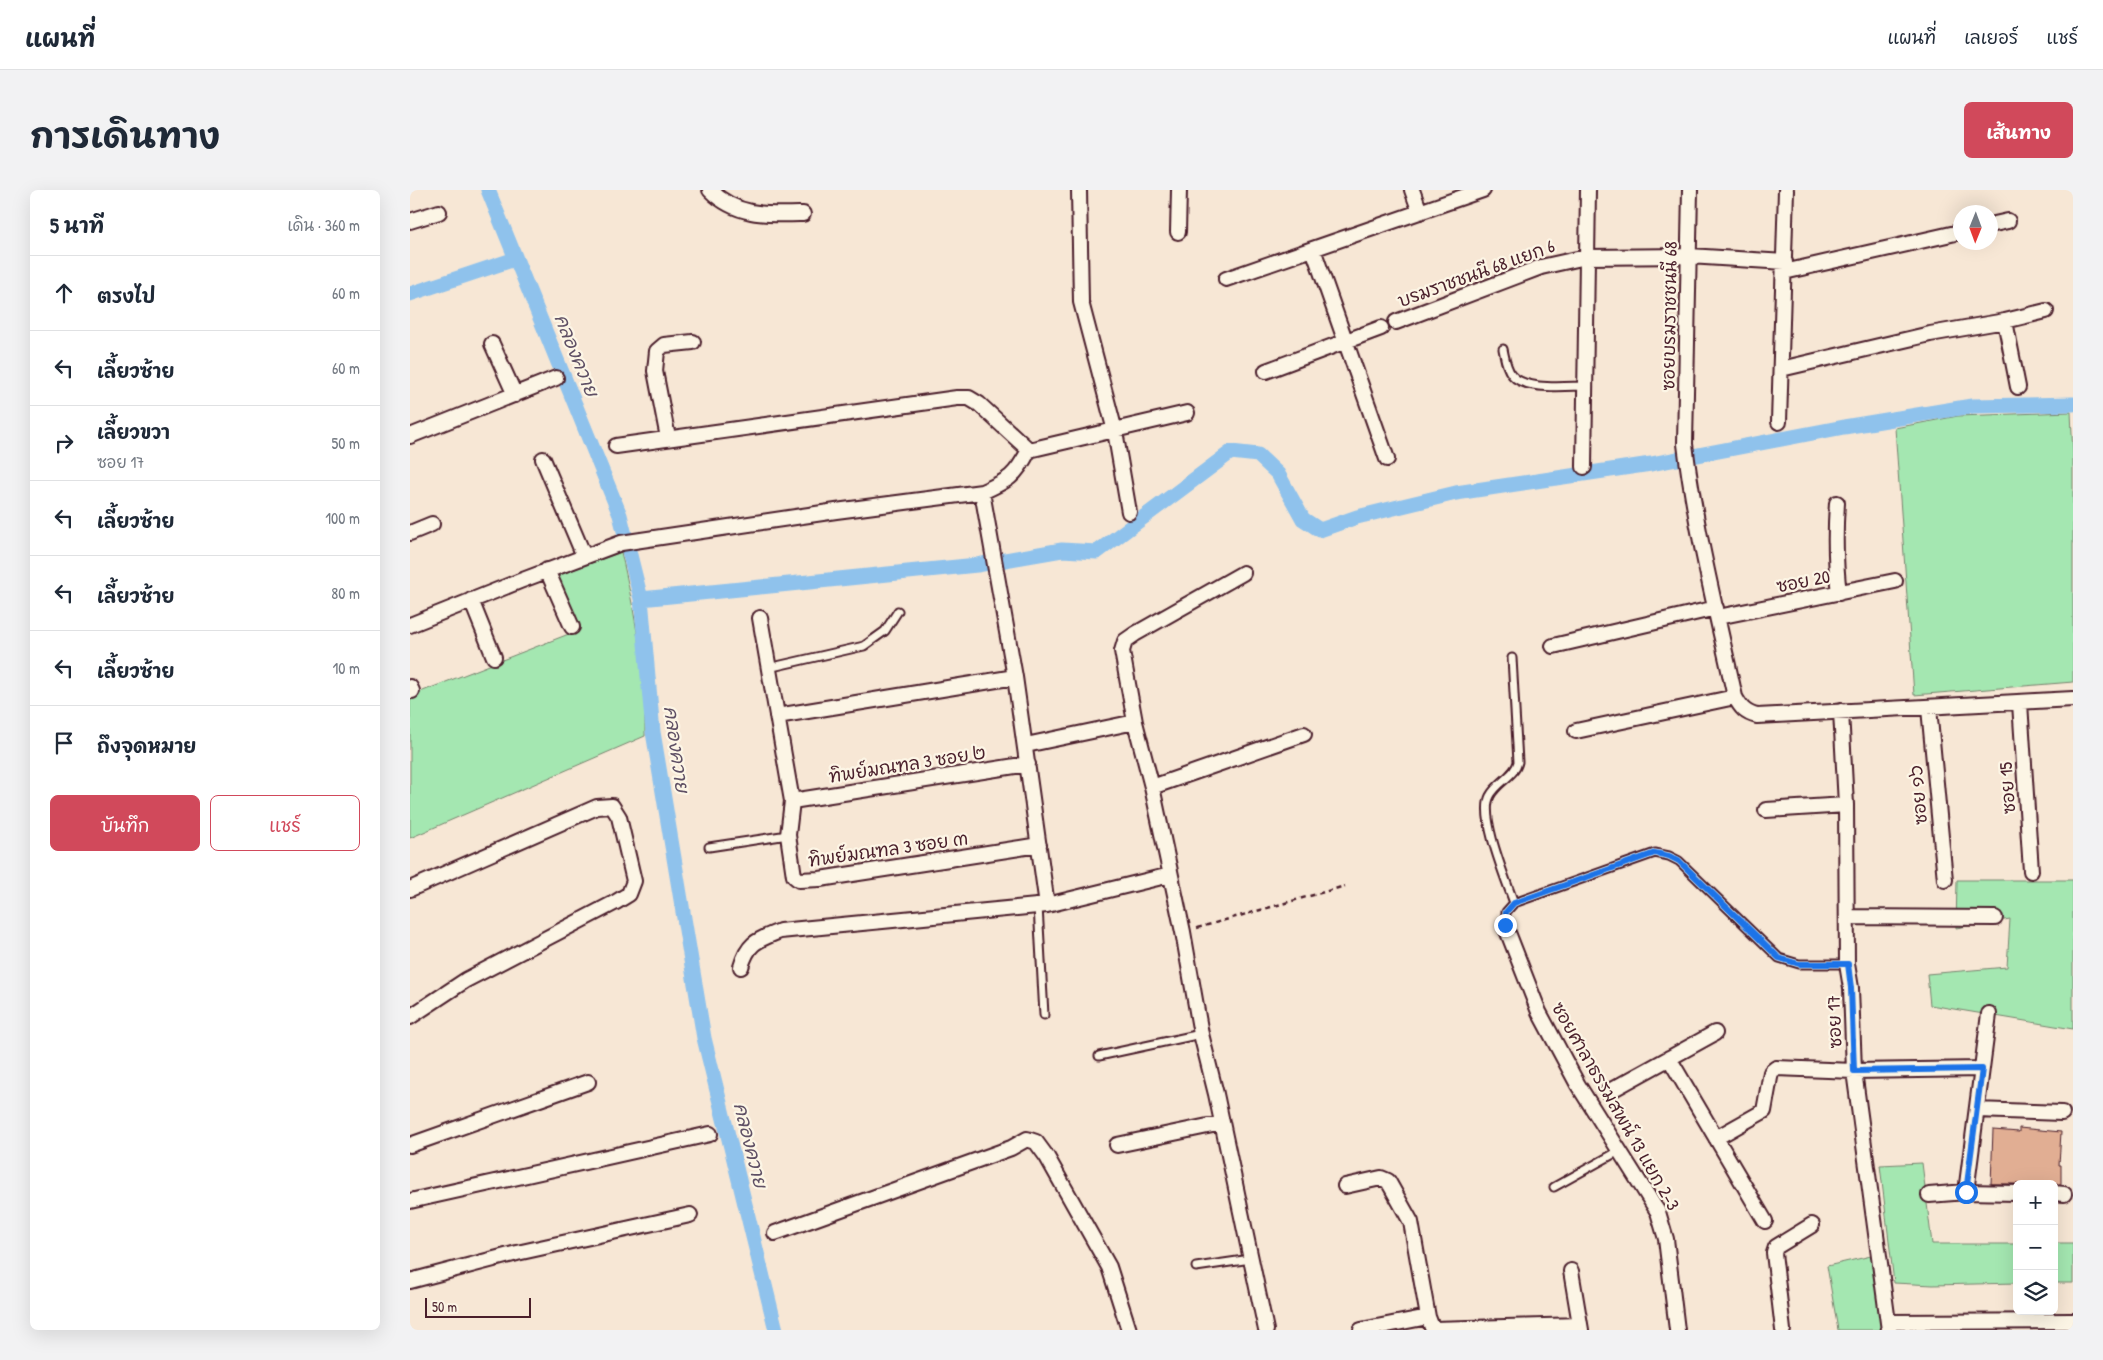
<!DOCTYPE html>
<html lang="th">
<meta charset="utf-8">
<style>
:root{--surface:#fff;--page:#f2f2f3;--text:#1f2937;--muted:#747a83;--line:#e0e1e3;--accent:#d1495b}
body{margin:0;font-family:"Patrick Hand","Playpen Sans Thai",sans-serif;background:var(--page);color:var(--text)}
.controls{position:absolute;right:15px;bottom:15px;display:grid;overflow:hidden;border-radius:8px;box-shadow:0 5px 20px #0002}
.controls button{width:45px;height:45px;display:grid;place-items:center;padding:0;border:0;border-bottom:1px solid var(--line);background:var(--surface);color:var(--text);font:25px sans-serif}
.compass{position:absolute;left:1543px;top:15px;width:45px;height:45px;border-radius:50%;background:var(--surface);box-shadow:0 5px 20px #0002;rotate:181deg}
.scale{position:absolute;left:15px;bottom:12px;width:106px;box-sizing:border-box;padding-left:5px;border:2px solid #4a1f2b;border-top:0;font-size:14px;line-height:18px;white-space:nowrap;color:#4a1f2b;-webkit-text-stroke:4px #fcf5e5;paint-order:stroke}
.stop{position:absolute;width:15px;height:15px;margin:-11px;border:4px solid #1a73e8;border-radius:50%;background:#fff}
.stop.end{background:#1a73e8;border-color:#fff;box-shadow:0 1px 5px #0008}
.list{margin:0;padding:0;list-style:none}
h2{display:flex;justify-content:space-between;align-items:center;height:65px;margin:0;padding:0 20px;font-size:21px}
h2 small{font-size:16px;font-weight:400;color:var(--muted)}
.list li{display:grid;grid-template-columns:32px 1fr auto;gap:15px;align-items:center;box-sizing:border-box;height:75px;padding:0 20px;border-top:1px solid var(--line)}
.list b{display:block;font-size:19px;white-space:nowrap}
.list p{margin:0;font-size:16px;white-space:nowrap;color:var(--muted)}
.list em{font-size:16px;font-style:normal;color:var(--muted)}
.actions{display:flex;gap:10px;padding:15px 20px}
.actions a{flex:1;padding:11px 0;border:1px solid var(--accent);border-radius:8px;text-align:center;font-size:18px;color:var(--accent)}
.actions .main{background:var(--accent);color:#fff}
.icon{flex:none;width:28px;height:28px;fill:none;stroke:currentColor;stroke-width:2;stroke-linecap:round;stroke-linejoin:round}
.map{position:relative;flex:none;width:1663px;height:1140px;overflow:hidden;border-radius:8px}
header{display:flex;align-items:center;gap:30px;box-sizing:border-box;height:70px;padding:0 25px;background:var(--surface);border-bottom:1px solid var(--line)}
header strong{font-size:24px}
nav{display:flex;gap:28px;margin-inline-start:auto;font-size:18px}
.intro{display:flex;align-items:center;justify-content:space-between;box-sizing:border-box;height:120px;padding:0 30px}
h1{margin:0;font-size:35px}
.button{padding:12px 22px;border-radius:8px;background:var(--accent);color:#fff;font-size:18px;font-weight:700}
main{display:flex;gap:30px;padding:0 30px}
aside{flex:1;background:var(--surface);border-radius:8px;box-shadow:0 5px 20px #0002}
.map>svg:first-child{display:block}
.green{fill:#a4e7b1;stroke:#77836e}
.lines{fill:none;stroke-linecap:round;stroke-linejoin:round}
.canal{stroke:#8fc2ec;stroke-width:15}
.building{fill:#e1ae93;stroke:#4a1f2b}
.service-casing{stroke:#4a1f2b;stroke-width:11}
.minor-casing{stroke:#4a1f2b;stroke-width:18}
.path{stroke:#4a1f2b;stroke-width:2.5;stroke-dasharray:5 4;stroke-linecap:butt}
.service{stroke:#fcf5e5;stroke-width:7}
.minor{stroke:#fcf5e5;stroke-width:14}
.route{stroke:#1a73e8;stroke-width:6}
.labels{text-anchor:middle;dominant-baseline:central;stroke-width:4.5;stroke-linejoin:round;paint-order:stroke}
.street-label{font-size:18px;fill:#4a1f2b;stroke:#fcf5e5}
.water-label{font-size:19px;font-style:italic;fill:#5f5065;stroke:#fcf5e5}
</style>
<header>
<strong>แผนที่</strong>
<nav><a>แผนที่</a><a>เลเยอร์</a><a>แชร์</a></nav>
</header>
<div class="intro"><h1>การเดินทาง</h1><a class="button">เส้นทาง</a></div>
<main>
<aside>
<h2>5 นาที<small>เดิน · 360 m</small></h2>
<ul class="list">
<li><svg class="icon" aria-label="ahead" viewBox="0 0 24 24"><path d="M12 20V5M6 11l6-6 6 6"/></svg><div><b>ตรงไป</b></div><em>60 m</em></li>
<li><svg class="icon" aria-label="left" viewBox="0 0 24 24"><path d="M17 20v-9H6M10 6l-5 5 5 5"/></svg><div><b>เลี้ยวซ้าย</b></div><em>60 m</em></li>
<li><svg class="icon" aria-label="right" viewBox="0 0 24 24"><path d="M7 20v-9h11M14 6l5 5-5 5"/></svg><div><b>เลี้ยวขวา</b><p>ซอย 17</p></div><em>50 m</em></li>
<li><svg class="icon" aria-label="left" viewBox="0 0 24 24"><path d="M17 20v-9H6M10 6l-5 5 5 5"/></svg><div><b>เลี้ยวซ้าย</b></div><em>100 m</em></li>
<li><svg class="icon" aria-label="left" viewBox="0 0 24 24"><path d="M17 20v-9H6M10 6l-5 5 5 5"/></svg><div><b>เลี้ยวซ้าย</b></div><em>80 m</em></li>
<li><svg class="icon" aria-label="left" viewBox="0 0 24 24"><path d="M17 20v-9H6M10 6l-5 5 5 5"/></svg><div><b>เลี้ยวซ้าย</b></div><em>10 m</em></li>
<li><svg class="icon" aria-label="arrive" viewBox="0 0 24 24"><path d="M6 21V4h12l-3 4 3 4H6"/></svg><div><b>ถึงจุดหมาย</b></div></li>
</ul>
<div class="actions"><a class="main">บันทึก</a><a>แชร์</a></div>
</aside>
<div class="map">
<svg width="1663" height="1140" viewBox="0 0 1663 1140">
<rect width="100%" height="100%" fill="#f7e7d5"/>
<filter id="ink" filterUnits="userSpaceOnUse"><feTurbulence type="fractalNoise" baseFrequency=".02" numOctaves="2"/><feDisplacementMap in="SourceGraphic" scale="10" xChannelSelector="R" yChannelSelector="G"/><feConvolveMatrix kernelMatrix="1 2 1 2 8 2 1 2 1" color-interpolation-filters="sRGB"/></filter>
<g filter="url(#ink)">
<path class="green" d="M1661 222 1663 265V492L1504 505 1485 238 1548 226Z
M211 362C225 422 236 484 235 546L0 648V506L169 440 146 386Z
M1547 690H1663V839L1520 815 1517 784 1597 777 1600 729 1546 738Z
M1512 973 1522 1054H1607V1093L1523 1095 1484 1093 1470 975Z
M1644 1053H1663V1093H1644Z
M1461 1066 1472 1140H1428L1417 1076Z"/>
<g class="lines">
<path class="canal" d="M78 0 210 325 231 409 243 542 294 848 366 1140
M0 104 105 69
M231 409 567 375 652 360 687 362 821 262 848 265 868 284 893 329 910 340 947 327 1046 303 1241 274 1434 237 1562 216 1663 214"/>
</g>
<path class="building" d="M1609 938 1651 942 1649 975H1651V994H1581L1583 940 1609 942Z"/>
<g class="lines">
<g class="service-casing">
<path id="service" d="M1093 159C1095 168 1096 178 1102 185 1115 201 1156 196 1175 196
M1102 468 1108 572C1105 586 1087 592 1080 606 1069 626 1096 690 1104 713
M358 478 454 456 475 441 488 421
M299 657 378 645
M628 716 634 825
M1095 735 1096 722 1104 713 1245 663 1259 666 1269 671 1369 768 1389 774H1437
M689 866 791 844
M1144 997 1209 961
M786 1077 841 1069"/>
</g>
<g class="minor-casing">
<path id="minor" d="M300 0C327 27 358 25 393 24
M669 0 671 112 705 241 719 322
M1002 0 1010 22
M1280 0 1275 254C1285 338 1307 424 1325 507 1331 518 1335 523 1347 526L1663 509
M0 31 29 22
M1580 35 1598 31
M768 42 769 0
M903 59 977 269
M1374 82 1550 42
M816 89 1073 0
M1595 131 1608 197
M986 132 1131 77 1176 67 1279 66 1375 72
M82 154 105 205
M1371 179 1520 144 1595 131 1636 121
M856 181 971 138
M1369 232 1376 0
M0 246 146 188
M258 248 245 181 247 161 254 155 283 152
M206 256 547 208H559L569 214 619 260
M133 269 174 366
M1174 277 1178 0
M572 302 605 487 637 715
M1427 313C1425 343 1425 372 1429 403
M0 343 22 334
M137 380 162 437
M833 383 725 444 715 451 712 461 725 532 742 597 773 742 791 844 806 904 856 1140
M61 410 84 467
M1308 427 1485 391
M350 428 382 611 378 645 384 686 389 690 410 689 629 655
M0 435 110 391 211 353 426 321 572 302C599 290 605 287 619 260L777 223
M1143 456 1306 418
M0 497 2 501
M1610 513 1621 681
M1519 518 1535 690
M1431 521 1436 615 1437 774 1441 798 1444 881 1479 1140
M367 526 605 487
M1166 541 1325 507
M616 555 725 532
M742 597 894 544
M382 611 618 574
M1356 620 1436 615
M0 699 187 617 202 616 209 627 224 691 219 704 206 712 56 790 0 827
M1437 727 1585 728
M1095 735 1129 822 1168 895 1248 1022 1256 1049 1267 1140
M331 777C338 752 348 750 370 741L637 715 760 685
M1259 868 1355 1031
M1198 902 1305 843
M1567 920 1652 923
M1306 948 1354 921 1361 882 1366 878 1444 881 1572 879
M0 955 178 892
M707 955 812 933
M935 996 971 988 978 991 1001 1032 1018 1127 1023 1140
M1556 1002 1579 824
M1644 1003 1654 1004
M1519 1005 1556 1002 1607 1003
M0 1011 300 944
M365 1043 601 958 617 949 626 952 637 967 699 1077 719 1140
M1161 1081 1171 1140
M0 1091 107 1063 280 1025
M1479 1132 1663 1131
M1023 1139 1170 1135
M951 1140 1018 1127
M1373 1140 1364 1063 1366 1057 1402 1035"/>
</g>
<path class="path" d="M787 738 935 696"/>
<use href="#service" class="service"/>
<use href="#minor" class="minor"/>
</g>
</g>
<g class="lines" filter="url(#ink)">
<path class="route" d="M1095 735 1096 722 1104 713 1245 663 1259 666 1269 671 1369 768 1389 774H1438L1441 798 1444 881 1572 879 1556 1002"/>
</g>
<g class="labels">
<g class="street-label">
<text transform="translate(1066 83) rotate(-20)">บรมราชชนนี 68 แยก 6</text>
<text transform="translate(1259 126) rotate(-89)">ซอยบรมราชชนนี 68</text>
<text transform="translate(1393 391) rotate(-11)">ซอย 20</text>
<text transform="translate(497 574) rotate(-9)">ทิพย์มณฑล 3 ซอย ๒</text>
<text transform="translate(1597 598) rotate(-94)">ซอย 15</text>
<text transform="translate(1508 605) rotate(-95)">ซอย ๑๖</text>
<text transform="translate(478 659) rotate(-8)">ทิพย์มณฑล 3 ซอย ๓</text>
<text transform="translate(1424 832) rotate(-92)">ซอย 17</text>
<text transform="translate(1206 916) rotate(60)">ซอยศาลาธรรมสพน์ 13 แยก 2-3</text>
</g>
<g class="water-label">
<text transform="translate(167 165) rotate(68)">คลองควาย</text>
<text transform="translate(267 559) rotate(82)">คลองควาย</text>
<text transform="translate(341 955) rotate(76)">คลองควาย</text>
</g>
</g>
</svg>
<div class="controls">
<button>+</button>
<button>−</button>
<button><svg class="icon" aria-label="layers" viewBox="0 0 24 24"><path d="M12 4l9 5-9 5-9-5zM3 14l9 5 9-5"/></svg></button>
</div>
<svg class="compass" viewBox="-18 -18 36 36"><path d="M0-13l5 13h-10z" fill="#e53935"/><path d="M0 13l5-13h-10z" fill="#747a83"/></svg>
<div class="scale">50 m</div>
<div class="stop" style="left:1556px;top:1002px"></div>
<div class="stop end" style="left:1095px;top:735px"></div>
</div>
</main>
